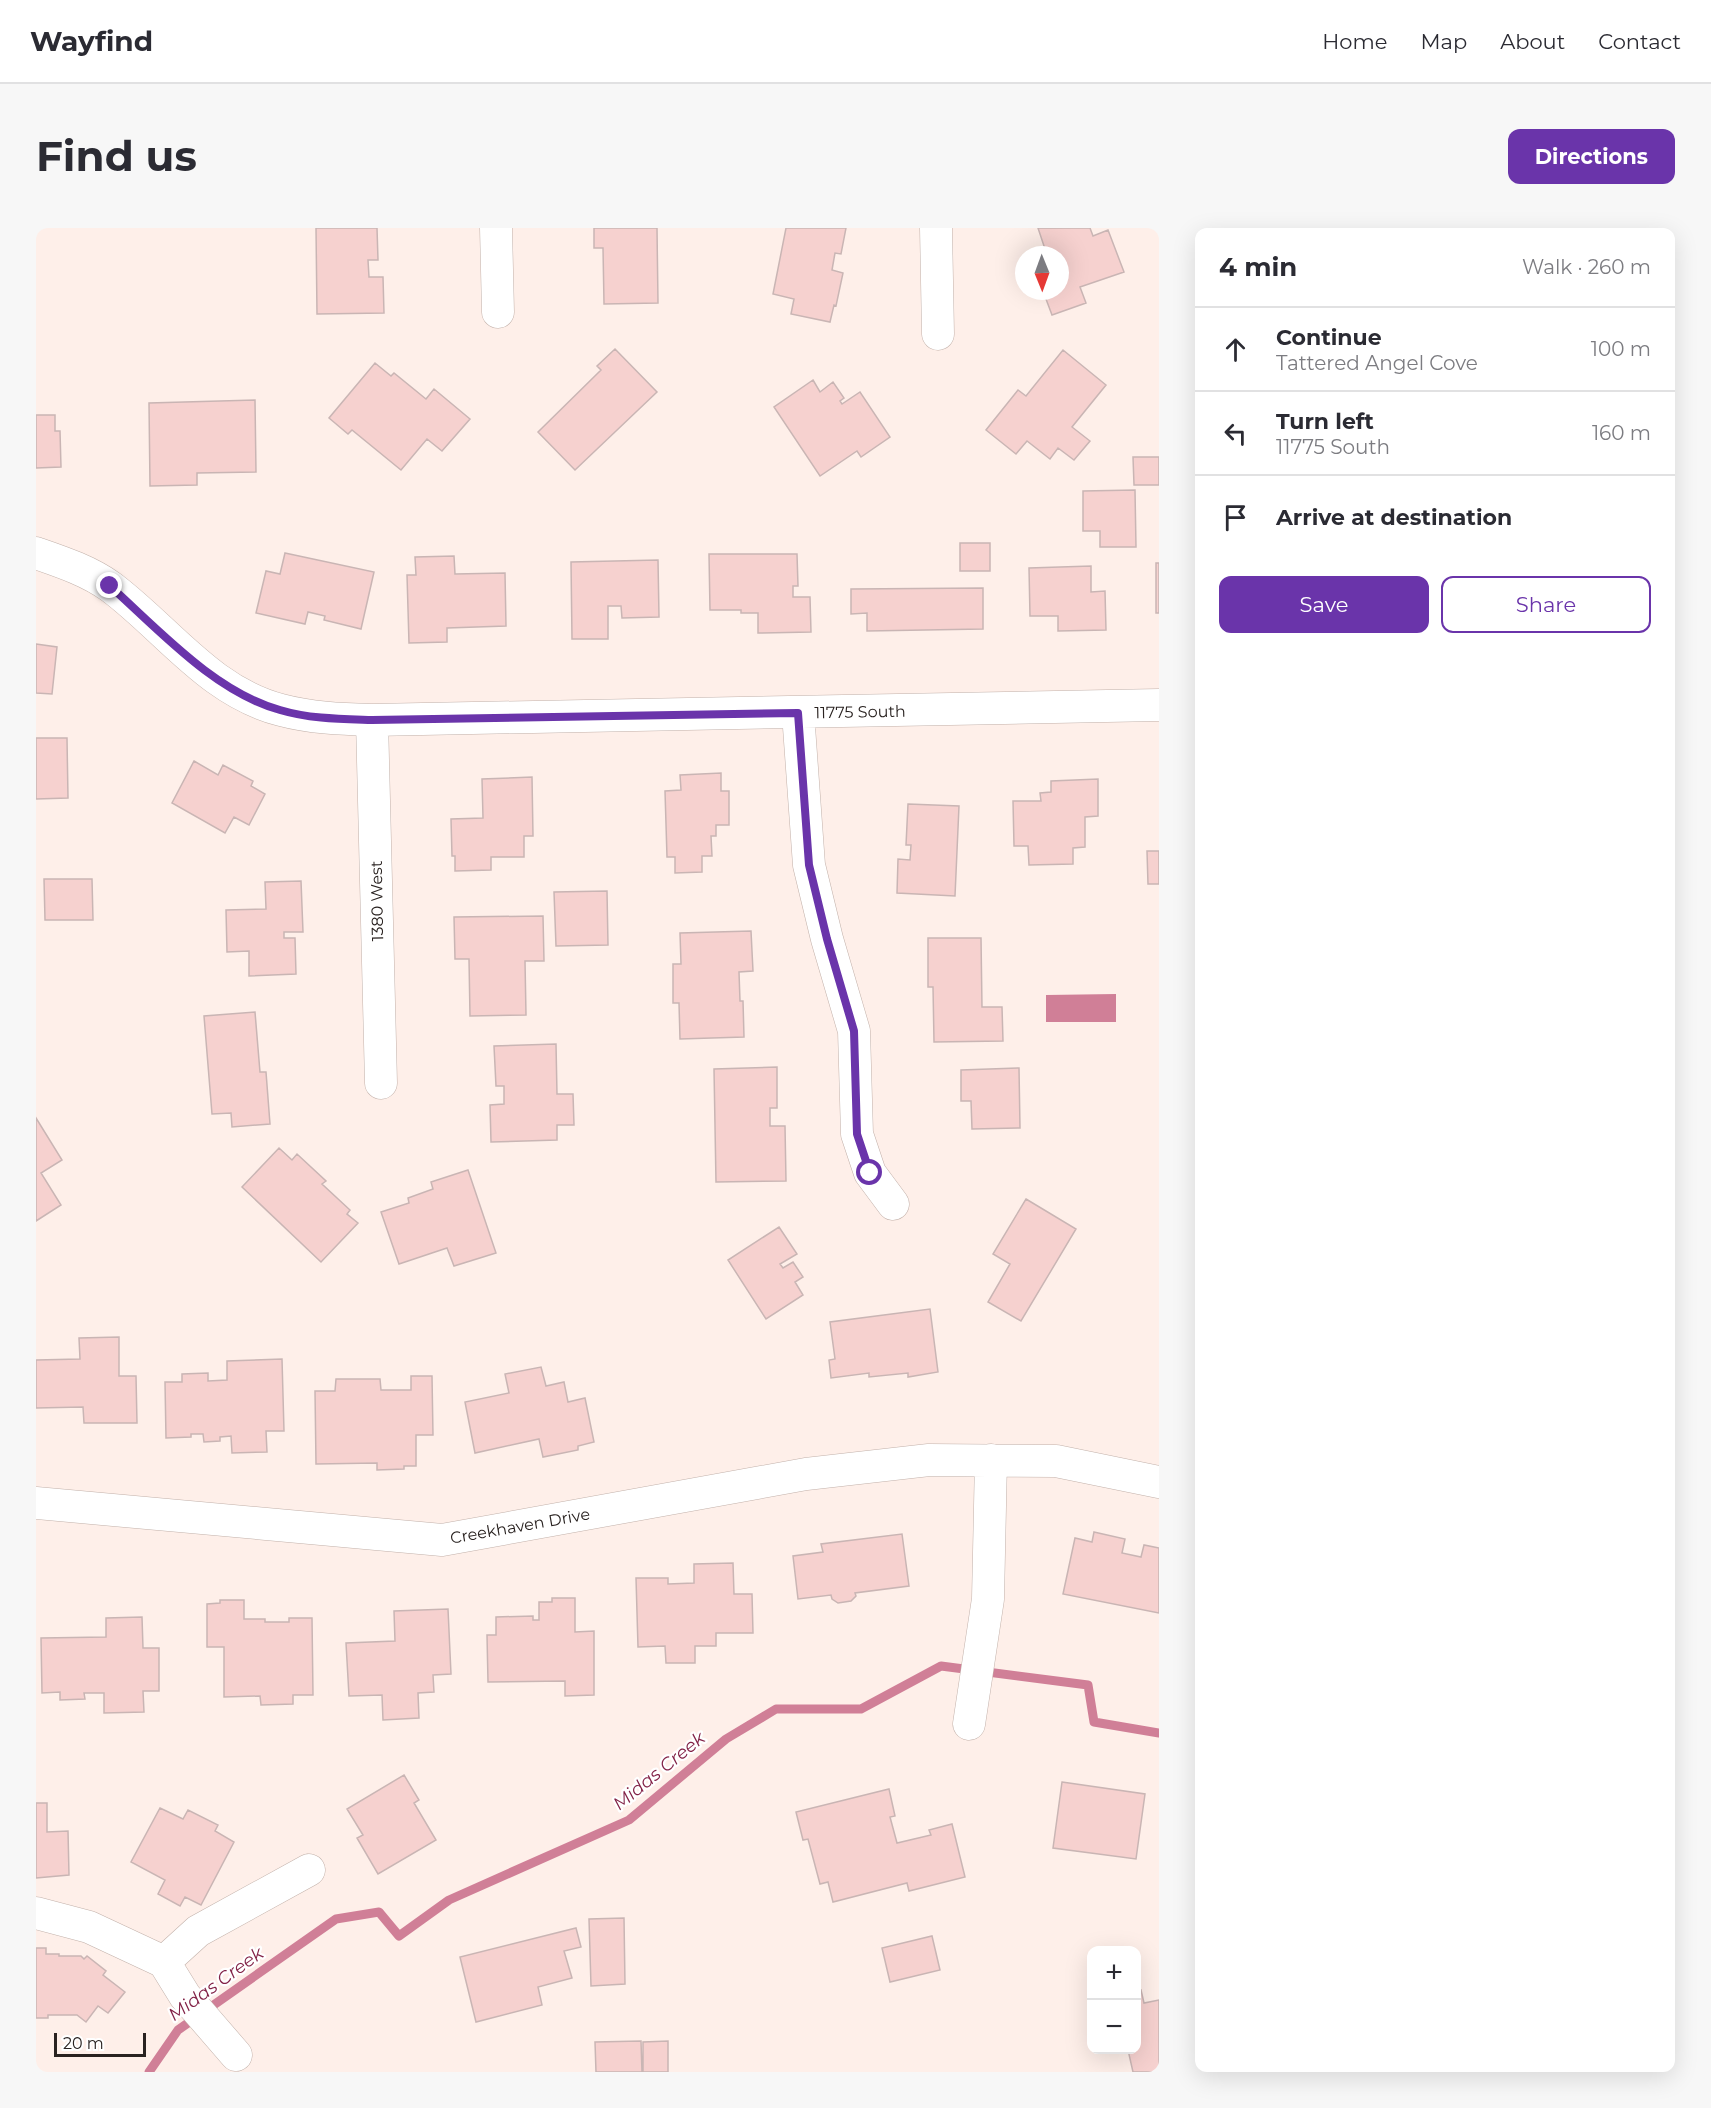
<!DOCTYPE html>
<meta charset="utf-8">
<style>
:root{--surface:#fff;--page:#f7f7f7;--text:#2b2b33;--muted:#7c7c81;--line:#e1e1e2;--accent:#6a34aa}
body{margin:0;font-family:Montserrat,sans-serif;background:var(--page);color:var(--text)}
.controls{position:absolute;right:18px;bottom:18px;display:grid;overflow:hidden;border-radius:12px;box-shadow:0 6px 24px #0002}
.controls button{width:54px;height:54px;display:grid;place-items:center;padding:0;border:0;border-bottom:2px solid var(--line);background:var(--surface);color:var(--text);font:30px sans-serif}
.compass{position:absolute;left:979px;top:18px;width:54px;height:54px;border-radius:50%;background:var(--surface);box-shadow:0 6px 24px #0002;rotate:179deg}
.scale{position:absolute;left:18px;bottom:15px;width:92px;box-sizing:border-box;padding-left:6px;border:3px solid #292220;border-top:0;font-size:16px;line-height:21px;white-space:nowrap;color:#292220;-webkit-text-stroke:4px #fff;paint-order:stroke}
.stop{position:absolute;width:18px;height:18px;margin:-14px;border:4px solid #6a34aa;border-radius:50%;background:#fff}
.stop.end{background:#6a34aa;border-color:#fff;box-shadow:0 2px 6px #0008}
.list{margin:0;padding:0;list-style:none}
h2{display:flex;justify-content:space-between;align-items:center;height:78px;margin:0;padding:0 24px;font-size:26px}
h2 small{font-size:20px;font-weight:400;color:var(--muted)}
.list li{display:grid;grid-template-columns:39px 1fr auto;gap:18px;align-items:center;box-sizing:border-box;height:84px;padding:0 24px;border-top:2px solid var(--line)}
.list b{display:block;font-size:22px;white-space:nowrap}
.list p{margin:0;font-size:20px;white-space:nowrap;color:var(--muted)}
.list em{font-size:20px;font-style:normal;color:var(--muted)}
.actions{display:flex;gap:12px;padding:18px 24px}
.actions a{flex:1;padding:14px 0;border:2px solid var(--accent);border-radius:12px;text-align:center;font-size:21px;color:var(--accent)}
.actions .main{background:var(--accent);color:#fff}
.icon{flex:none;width:33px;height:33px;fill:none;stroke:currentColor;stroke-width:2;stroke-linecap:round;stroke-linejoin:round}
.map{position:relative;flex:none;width:1123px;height:1844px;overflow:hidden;border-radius:12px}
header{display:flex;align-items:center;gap:36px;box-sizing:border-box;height:84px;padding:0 30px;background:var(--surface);border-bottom:2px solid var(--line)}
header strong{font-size:28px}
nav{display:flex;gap:33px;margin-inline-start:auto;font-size:21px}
.intro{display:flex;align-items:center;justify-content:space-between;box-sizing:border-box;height:144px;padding:0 36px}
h1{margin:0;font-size:42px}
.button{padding:15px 27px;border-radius:12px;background:var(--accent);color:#fff;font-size:21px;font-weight:700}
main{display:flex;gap:36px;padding:0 36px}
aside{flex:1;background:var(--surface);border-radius:12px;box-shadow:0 6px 24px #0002}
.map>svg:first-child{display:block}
.water{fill:#d07f97}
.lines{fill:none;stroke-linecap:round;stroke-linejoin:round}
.stream{stroke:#d07f97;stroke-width:9}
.building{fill:#f6d1cf;stroke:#c9b5b4;stroke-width:1.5}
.minor-casing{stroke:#c2b1aa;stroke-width:33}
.minor{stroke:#fff;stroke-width:32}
.route{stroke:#6a34aa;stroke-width:8}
.labels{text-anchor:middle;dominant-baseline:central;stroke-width:4.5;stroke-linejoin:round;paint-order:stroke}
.street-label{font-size:16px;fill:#292220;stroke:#fff}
.water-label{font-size:18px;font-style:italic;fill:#822247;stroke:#fff}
</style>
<header>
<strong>Wayfind</strong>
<nav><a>Home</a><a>Map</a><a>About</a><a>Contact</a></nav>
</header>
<div class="intro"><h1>Find us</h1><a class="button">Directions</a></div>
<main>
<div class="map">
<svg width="1123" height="1844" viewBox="0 0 1123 1844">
<rect width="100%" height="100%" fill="#feefe9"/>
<path class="water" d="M1080 766V794H1010V767Z"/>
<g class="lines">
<path class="stream" d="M113 1844 142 1802 300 1691 343 1684 363 1708 413 1672 593 1592 690 1511 740 1481H825L905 1438 1052 1457 1058 1494 1123 1505"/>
</g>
<path class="building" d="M280 0H341L342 32H332L333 49H347L348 85 281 86Z
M558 0H621L622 75 568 76 567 20H558Z
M750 0H810L805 26 799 25 796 42 807 45 800 78 798 77 794 94 755 86 758 71 737 66Z
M1002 0H1054L1057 8 1072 2 1088 44 1044 59 1050 75 1016 87 1007 63H1024V27H1011Z
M579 121 621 164 539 242 502 204 565 142 561 138Z
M1027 122 1070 157 1036 199 1054 213 1038 232 1022 220 1014 231 991 213 980 226 950 202 982 162 990 168Z
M339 135 355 148 358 145 390 171 398 161 434 191 406 223 391 211 365 242 316 202 312 206 293 190Z
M777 152 784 164 797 154 808 170 804 173 806 176 824 164 854 209 825 229 821 223 784 248 738 179Z
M219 172 220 244 161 245V257L114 258 113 175Z
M0 187H19V203H24L25 239 0 240Z
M1097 229H1123V257H1098Z
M1099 262 1100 319H1064V303H1047V263Z
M924 315H954V343H924Z
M249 325 338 344 325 401 288 392 289 388 272 384 269 396 220 385 230 343 244 346Z
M673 326H761L762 358H757V369H774L775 404 722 405V385H705V382H674Z
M418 328 419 346 469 345 470 398 411 400V414L373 415 371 347H380L379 329Z
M622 332 623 389 586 390 585 378H572V411H536L535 334Z
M1120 335H1123V385H1120Z
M1055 338V364L1069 363 1070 402 1022 403V388H994L993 340Z
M947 360V401L831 403V385L815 386V361Z
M0 416 21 419 16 466 0 465Z
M0 510H31L32 570 0 571Z
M158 533 182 547 187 537 217 553 215 558 229 566 213 597 198 589 189 605 136 575Z
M685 545V563H693V597H680V608H675L676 628H666V644L639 645V629H631L629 563 645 562 644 547Z
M496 549 497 608H488V629H455V642L419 643V628H416L415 591 447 590 446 551Z
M1062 551V588L1049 589V619L1037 620V636L993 637 992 618H978L977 573H1005L1004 565 1015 564V553Z
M872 576 923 578 919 668 861 665 862 631 874 632 875 617H870Z
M1111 623H1123V656H1112Z
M8 651H56L57 692H9Z
M265 653 267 704H248V710H259L260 746 213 748V723L191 724 190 682 230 681 229 654Z
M571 663 572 717 520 718 518 664Z
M507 688 508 733H489L490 787 434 788 433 731H419L418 689Z
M715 703 717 743 703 744 704 773H707L708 809 644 811 643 775H637V736H645L644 705Z
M892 710H945L946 779H966L967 813 898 814 897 759H892Z
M219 784 224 844H230L234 896 196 899 195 885 176 886 168 788Z
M520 816 521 866H537L538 897H521V912L455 914 454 877 468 876V858H460L458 818Z
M741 839V880H734V898H749L750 953 680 954 678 841Z
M983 840 984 900 936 901 935 873H925V842Z
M0 890 26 932 5 945 25 977 0 993Z
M243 920 256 932 261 926 290 953 286 956 314 982 311 986 322 995 285 1034 206 959Z
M432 942 460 1025 418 1038 411 1020 363 1036 345 984 373 975 372 970 397 961 395 954Z
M990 971 1040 1001 985 1093 952 1074 974 1036 957 1026Z
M743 999 761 1026 744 1036 747 1040 757 1034 767 1049 759 1054 767 1067 730 1091 692 1032Z
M894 1081 902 1144 872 1149V1145L833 1149V1145L795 1150 793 1132 799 1131 794 1094Z
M83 1109V1148H100L101 1195H48L47 1179 0 1180V1132L44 1131 43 1110Z
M246 1131 248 1203H230L231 1224 196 1225 195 1208 184 1209V1213L168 1214 167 1206H155V1209L130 1210 129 1154H146V1146L172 1145V1153L191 1152V1133Z
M505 1139 510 1158 528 1154 532 1174 549 1170 558 1214 542 1218V1222L507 1229 503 1211 439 1225 429 1174 473 1165 469 1146Z
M375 1148H396L397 1207H380V1238H368V1241L341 1242V1235L280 1236 279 1163H299L300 1151H344L345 1162H375Z
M1058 1304 1089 1311 1086 1325 1105 1329 1108 1317 1123 1320V1385L1027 1366 1039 1310 1056 1314Z
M866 1306 873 1358 819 1365 820 1368 815 1373 802 1375 796 1371 795 1367 762 1371 757 1328 787 1324 785 1316Z
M697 1335 698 1366H716L717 1405H680V1418H659V1435H630L629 1418 602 1419 600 1350H632V1356L658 1355V1336Z
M516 1370H539V1404L558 1403V1467L529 1468V1453L452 1454 451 1407H460V1389L497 1388V1392H503V1374H516Z
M184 1372H208V1391H229V1394H253V1390H276L277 1467H257V1476L225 1477 224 1468 188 1469V1419H171V1376L184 1375Z
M412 1381 415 1446 397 1447 398 1464 382 1465 383 1490 347 1492 346 1467 313 1468 310 1415 359 1413 358 1383Z
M106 1389 107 1420H123V1463H107L108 1484 68 1485V1465H48L49 1471 24 1472V1464L6 1465 5 1410 70 1409V1390Z
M368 1547 383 1572 378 1575 400 1612 342 1646 321 1610 327 1607 311 1581Z
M1026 1554 1109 1566 1100 1631 1017 1620Z
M853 1561 859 1588 854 1589 861 1615 895 1607 893 1602 916 1596 929 1649 873 1663 871 1655 797 1674 792 1654 784 1656 772 1611 767 1612 760 1584Z
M0 1575H11V1604L32 1603 33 1647 0 1650Z
M124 1580 147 1591 152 1582 182 1597 179 1603 198 1614 165 1677 149 1669 144 1678 122 1666 129 1652 95 1634Z
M588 1690 589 1756 555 1758 553 1691Z
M540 1700 545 1719 528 1723 536 1750 502 1759 506 1777 440 1794 424 1729Z
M896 1708 904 1742 854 1754 846 1720Z
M0 1720H10V1726H23V1728H45L48 1731 51 1728 70 1743 67 1747 89 1764 72 1785 62 1778 50 1794 41 1787H12V1790H0Z
M1105 1762 1108 1775 1123 1772V1844H1097L1092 1822H1100V1763Z
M605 1813 606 1844H560L559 1814Z
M632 1813V1844H607V1814Z"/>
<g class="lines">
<g class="minor-casing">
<path id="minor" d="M460 0 462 84
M900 0 902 106
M0 325C26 334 53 343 75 359 131 401 174 464 245 482 275 490 305 491 336 492L1123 477
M762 485 773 637 791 711 818 803 821 906 834 945 857 976
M336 492 345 855
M0 1275 406 1312 770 1246 893 1232 1020 1233 1123 1254
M933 1496 952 1371 955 1232
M0 1685 53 1699 128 1734 149 1768 200 1827
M128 1734 162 1703 273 1642"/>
</g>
<use href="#minor" class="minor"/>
</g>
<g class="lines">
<path class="route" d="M74 358C124 403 179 464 244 482 274 491 305 491 336 492L762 485 773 637 791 711 818 803 821 906 834 945"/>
</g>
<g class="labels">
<g class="street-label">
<text transform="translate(824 484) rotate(-1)">11775 South</text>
<text transform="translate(341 673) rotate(-91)">1380 West</text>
<text transform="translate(484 1298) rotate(-10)">Creekhaven Drive</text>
</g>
<g class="water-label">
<text transform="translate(623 1543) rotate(-39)">Midas Creek</text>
<text transform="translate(180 1756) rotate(-36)">Midas Creek</text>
</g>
</g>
</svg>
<div class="controls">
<button>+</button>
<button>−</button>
</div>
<svg class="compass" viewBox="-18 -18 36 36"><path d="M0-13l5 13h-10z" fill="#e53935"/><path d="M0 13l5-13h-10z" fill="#7c7c81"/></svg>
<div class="scale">20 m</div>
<div class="stop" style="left:834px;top:945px"></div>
<div class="stop end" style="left:74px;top:358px"></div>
</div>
<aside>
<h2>4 min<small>Walk · 260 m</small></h2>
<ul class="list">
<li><svg class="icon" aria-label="ahead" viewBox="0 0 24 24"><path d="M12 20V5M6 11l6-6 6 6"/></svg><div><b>Continue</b><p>Tattered Angel Cove</p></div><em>100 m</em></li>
<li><svg class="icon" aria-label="left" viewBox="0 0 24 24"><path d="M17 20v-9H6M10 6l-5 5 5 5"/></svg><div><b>Turn left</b><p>11775 South</p></div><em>160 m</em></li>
<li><svg class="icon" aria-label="arrive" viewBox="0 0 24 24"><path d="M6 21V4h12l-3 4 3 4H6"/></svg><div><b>Arrive at destination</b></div></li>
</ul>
<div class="actions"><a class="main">Save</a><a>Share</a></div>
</aside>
</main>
